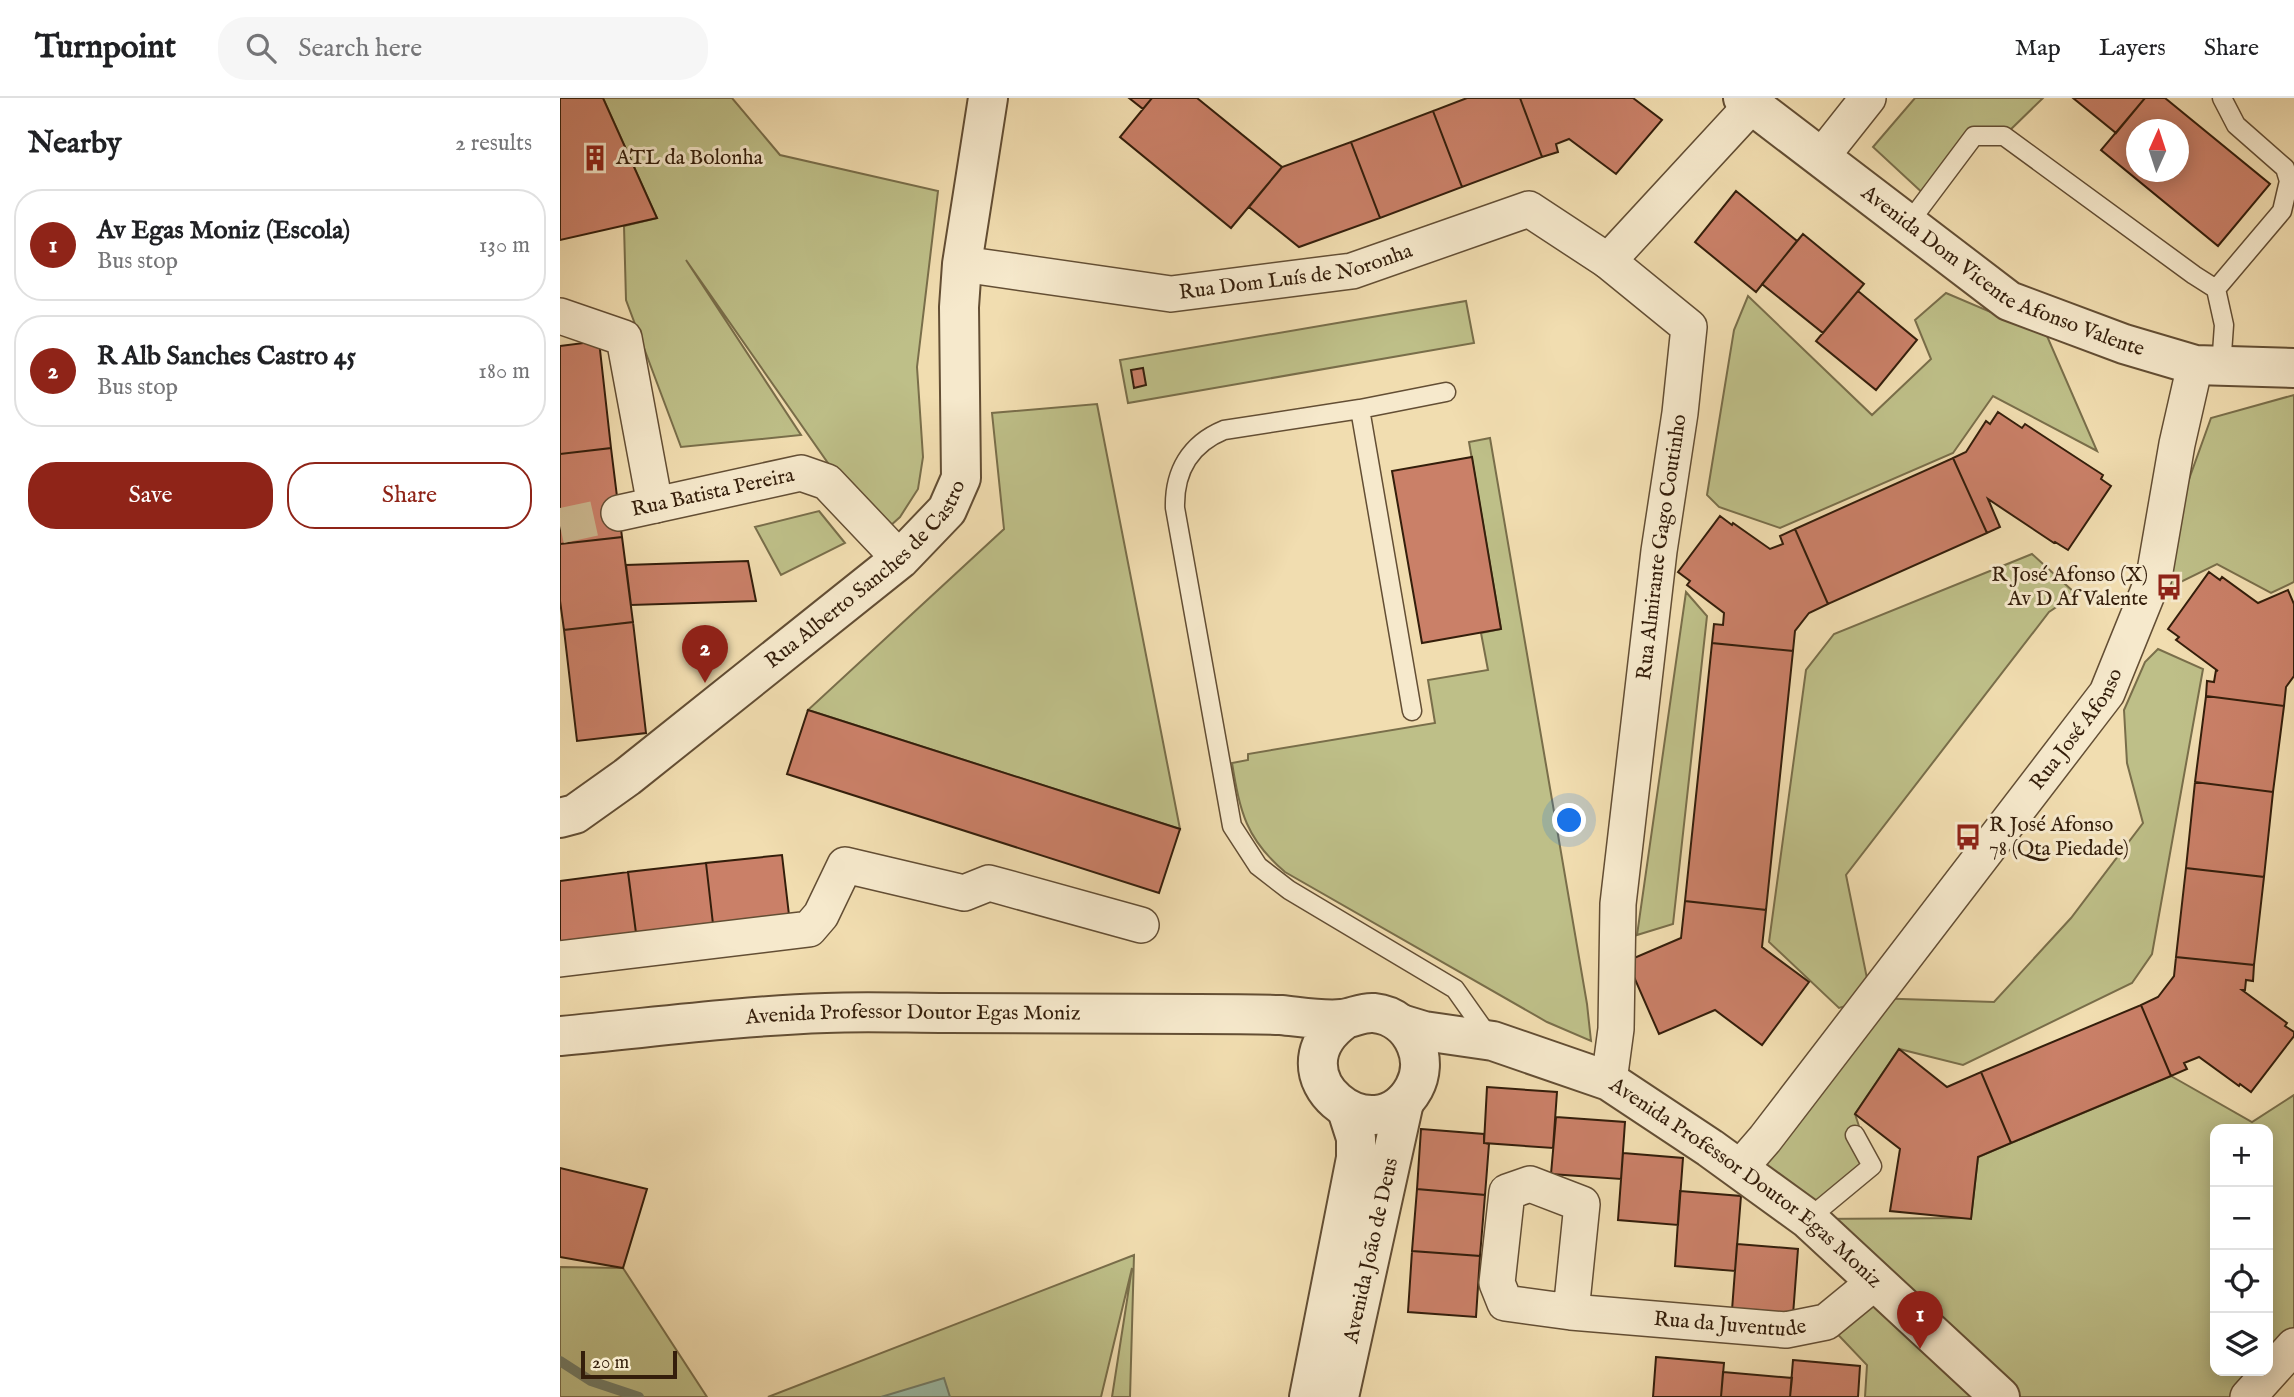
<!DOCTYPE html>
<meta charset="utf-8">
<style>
:root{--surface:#fff;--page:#f6f6f6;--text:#202124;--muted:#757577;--line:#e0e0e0;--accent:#8f2418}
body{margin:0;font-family:"IM FELL English",serif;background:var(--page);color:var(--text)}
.controls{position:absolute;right:21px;bottom:21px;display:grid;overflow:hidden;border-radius:14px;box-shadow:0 4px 18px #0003}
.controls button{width:63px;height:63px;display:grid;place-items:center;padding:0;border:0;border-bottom:2px solid var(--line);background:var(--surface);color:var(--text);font:35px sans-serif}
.compass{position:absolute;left:1566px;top:21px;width:63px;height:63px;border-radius:50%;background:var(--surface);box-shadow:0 4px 18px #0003;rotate:3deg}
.scale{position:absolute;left:21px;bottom:18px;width:96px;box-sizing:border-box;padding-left:7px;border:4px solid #341e0b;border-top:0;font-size:19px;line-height:24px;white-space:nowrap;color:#341e0b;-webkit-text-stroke:5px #f6e9cc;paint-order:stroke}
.you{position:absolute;left:1010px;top:723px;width:24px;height:24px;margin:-18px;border:5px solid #fff;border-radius:50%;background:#1a73e8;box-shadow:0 0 0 10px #1a73e833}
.badge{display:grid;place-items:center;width:46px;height:46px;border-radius:50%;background:var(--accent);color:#fff;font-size:23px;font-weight:700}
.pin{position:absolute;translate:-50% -58px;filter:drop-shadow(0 2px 4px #0008)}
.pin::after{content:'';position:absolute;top:37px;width:24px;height:21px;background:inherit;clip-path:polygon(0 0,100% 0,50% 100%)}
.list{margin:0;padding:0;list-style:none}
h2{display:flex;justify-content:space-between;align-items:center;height:91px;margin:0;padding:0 28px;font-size:30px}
h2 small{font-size:23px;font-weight:400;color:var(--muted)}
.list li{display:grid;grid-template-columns:46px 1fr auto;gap:21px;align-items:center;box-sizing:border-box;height:112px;margin:0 14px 14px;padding:0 14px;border:2px solid var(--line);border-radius:28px}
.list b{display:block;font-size:26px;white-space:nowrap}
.list p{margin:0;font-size:23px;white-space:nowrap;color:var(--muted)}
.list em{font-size:23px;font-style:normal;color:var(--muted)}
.actions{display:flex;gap:14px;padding:21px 28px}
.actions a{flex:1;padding:16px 0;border:2px solid var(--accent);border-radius:28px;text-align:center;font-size:24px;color:var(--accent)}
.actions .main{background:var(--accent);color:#fff}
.icon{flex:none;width:38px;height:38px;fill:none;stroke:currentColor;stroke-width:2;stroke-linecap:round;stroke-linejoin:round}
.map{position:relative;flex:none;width:1734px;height:1299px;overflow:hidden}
header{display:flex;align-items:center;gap:42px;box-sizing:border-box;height:98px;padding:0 35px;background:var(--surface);border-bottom:2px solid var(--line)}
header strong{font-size:33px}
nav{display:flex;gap:38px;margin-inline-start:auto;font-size:24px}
.search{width:490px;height:63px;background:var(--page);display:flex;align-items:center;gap:18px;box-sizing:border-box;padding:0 24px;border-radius:28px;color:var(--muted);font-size:26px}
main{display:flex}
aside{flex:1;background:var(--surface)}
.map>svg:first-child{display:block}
.green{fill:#bebf88;stroke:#796e4a;stroke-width:2;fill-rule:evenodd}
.water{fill:#9bbca8;stroke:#727d69;stroke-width:2}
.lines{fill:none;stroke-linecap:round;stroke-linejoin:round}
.stream{stroke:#727d69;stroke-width:10}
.building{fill:#ca8068;stroke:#341e0b;stroke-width:2;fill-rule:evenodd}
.minor-tunnel{stroke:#cbb78f;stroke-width:35;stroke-dasharray:35 18;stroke-linecap:butt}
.service-casing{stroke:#634e34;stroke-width:21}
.minor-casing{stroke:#634e34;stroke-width:38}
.tertiary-casing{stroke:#634e34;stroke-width:42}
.service{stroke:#f6e9cc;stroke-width:18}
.minor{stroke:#f6e9cc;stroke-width:35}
.tertiary{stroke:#f6e9cc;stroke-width:38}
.labels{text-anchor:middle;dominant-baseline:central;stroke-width:6;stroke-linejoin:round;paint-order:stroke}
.poi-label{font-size:21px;fill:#341e0b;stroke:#f6e9cc;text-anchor:start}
.street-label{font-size:21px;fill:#341e0b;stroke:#f6e9cc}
</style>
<header>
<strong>Turnpoint</strong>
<div class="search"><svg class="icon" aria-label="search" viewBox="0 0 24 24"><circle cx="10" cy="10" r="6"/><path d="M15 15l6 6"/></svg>Search here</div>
<nav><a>Map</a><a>Layers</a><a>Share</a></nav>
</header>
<main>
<aside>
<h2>Nearby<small>2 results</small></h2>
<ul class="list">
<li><span class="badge">1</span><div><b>Av Egas Moniz (Escola)</b><p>Bus stop</p></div><em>130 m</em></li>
<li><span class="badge">2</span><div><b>R Alb Sanches Castro 45</b><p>Bus stop</p></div><em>180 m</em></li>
</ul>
<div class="actions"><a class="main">Save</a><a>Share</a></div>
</aside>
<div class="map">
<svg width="1734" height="1299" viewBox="0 0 1734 1299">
<rect width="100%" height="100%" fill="#f1ddb0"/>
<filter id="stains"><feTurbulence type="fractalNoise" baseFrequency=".00286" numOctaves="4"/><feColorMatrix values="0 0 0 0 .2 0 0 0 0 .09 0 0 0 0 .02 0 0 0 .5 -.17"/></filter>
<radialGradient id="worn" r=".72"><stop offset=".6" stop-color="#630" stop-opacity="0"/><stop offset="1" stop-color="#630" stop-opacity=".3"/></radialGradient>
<path class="green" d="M43 0H172L220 57 378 93 357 269 363 359 358 391 340 419 319 438 126 162 241 337 121 349 66 202 64 128 97 120Z
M1355 0H1483L1444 38H1413L1367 99 1313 49Z
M1386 195 1487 238 1537 353 1433 298 1393 355 1220 430 1159 409 1147 397 1174 232 1188 198 1312 317 1371 261 1355 222Z
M906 203 914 245 568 305 560 262Z
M1734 297V484L1711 495 1657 466 1586 501 1651 320Z
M537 306 620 731 248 612 444 431 432 315Z
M930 340 1027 906 1031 943 987 924 725 774C686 741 680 714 672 665L688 662V656L875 625 868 582 928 572 921 535 941 531 909 344Z
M259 413 285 445 221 477 195 429Z
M1472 456 1516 496 1489 514 1286 777 1311 900 1434 904 1511 820 1583 725 1567 665 1564 612 1585 564 1598 551 1643 571 1592 856 1572 885 1403 967 1339 951 1295 1016 1312 1068 1249 1121 1411 1120 1418 1059 1611 978 1692 1024 1734 997V1248L1688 1299H1305L1307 1267 1266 1224 1315 1184 1179 1071 1309 901 1279 910 1209 844 1246 572 1274 536ZM1655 1031H1708V1273H1655Z
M1126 494 1147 518 1113 826 1077 837Z
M574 1157 570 1299H552L572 1170 541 1299H208Z
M0 1169 63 1170 147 1299H0Z"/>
<path class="water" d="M384 1280 390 1299H321Z"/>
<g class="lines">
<path class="stream" d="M0 1263 31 1283 79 1299"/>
</g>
<path class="building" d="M0 0H43L97 120 0 142Z
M569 0H592L583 11Z
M592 0H637L722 69 671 130 560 39Z
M907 0H960L982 59 902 89 873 13Z
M960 0H1073L1102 22 1056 76 1009 41 996 46 998 54 982 59Z
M1513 0H1585L1556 35Z
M1585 0H1605L1710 86 1658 148 1541 52ZM1576 32H1618V74H1576Z
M873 13 902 89 820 120 791 44Z
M791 44 820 120 739 149 689 109 722 69Z
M1176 93 1237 143 1196 194 1135 144Z
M1243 136 1304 186 1263 235 1202 186Z
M1298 193 1357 242 1316 292 1256 243Z
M39 243 51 350 0 356V248Z
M583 270 586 287 574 290 571 272Z
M1438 314 1462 330 1465 326 1543 377 1541 381 1551 388 1508 452 1495 444 1494 445 1428 401 1440 429 1427 435 1393 360 1406 354 1426 323 1430 326Z
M51 350 62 439 0 446V356Z
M912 359 941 531 862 545 832 373Z
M1393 360 1427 435 1268 506 1235 431Z
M1160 418 1172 427 1173 425 1210 451 1223 446 1220 438 1235 431 1268 506 1249 515 1235 533 1233 553 1152 545 1154 526 1163 527 1164 515 1127 487 1130 483 1118 474Z
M62 439 73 524 4 532 0 503V446Z
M188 463 196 503 71 507 66 467Z
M1649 474 1660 482 1662 479 1698 505 1728 492 1734 506V578L1726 589 1724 608 1646 598 1647 583 1654 584 1656 572 1658 573 1616 542 1619 539 1608 531Z
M73 524 86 635 17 643 4 532Z
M1152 545 1233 553 1206 812 1125 803Z
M1646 598 1724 608 1713 694 1635 684Z
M248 612 620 731 599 795 227 676Z
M1635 684 1713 694 1704 779 1626 770Z
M222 757 229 817 153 826 146 765Z
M146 765 153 826 76 835 68 774Z
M1626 770 1704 779 1694 867 1616 859Z
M68 774 76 835 0 844V783Z
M1125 803 1206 812 1202 849 1249 884 1202 947 1155 912 1099 936 1067 863 1121 840Z
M1616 859 1694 867 1693 883 1686 882 1685 892H1682L1727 925 1725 928 1734 934V938L1691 994 1680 986 1679 988 1639 959 1624 965 1627 971 1611 978 1581 907 1598 899 1614 878Z
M1581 907 1611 978 1451 1045 1421 974Z
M1339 951 1387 989 1421 974 1451 1045 1418 1059 1411 1121 1330 1113 1340 1051 1295 1016Z
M927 989 997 994 993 1050 924 1045Z
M996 1019 1065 1024 1061 1081 991 1076Z
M861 1031 924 1036V1045L929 1046 925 1097 857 1091Z
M1063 1055 1123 1060 1118 1127 1058 1122Z
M0 1070 87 1091 63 1170 0 1159Z
M857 1091 925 1097 920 1158 852 1153Z
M1120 1093 1181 1098 1175 1173 1115 1168Z
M1177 1146 1238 1151 1233 1217 1172 1212Z
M852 1153 920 1158 916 1219 848 1214Z
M1096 1259 1164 1265 1161 1299H1093Z
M1233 1262 1300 1268 1298 1299H1230Z
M1163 1274 1232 1280 1230 1299H1161Z"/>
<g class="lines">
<path class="minor-tunnel" d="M0 428 59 415"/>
<g class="service-casing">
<path id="service" d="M1348 126 1414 38H1444L1634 177 1656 191 1664 227 1661 269
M1656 191 1722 113 1729 83 1725 70 1676 27 1662 0
M886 294 800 311 664 332C630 346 614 374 615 410L672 728 698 768 729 792 895 891 929 939
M800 311 852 613
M1248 1121 1312 1068 1295 1037"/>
</g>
<g class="minor-casing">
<g id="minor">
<path d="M1262 58 1308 0"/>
<path id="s1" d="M402 166 611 196 792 173 969 111 1048 163"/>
<path d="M0 218 64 240 95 407"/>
<path id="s2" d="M59 415 241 375 267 384 340 461"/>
<path d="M0 861 249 831 261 817 285 767 404 795 429 785 581 827"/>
<path id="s3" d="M1049 983 1056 931 1058 806 1099 453 1120 315 1129 229 1048 163 1192 7"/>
<path id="s4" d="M1179 1071 1205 1041 1547 595 1594 479 1617 346 1635 267"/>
<path id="s5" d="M1011 1214 1022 1106 970 1086 947 1094 937 1185 945 1205 1011 1214 1226 1232 1266 1224 1316 1183"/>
<path d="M1688 1299 1734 1248"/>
</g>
</g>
<g class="tertiary-casing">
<g id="tertiary">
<path id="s6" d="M1183 0 1449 203 1564 246 1635 267 1734 270"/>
<path id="s7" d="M0 720 15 716 67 679 340 461 387 412 401 380 399 209 402 166 428 0"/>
<path id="s8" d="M841 926 864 933 933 943 1049 983 1150 1050 1248 1121 1440 1299"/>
<path id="s9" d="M0 938C88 930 177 918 266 915 306 913 347 915 388 915 471 915 555 916 638 916 666 916 694 916 721 917 741 919 763 923 782 921 793 920 802 914 814 915 834 917 849 930 856 947 862 961 861 977 854 990 815 1061 709 976 784 922"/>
<path d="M749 1299 796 1060V1040L787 1012"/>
<path id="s10" d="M779 1299 844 1004"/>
</g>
</g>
<use href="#service" class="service"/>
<use href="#minor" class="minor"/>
<use href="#tertiary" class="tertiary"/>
</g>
<defs>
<g id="building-bare" transform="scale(2.1)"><path d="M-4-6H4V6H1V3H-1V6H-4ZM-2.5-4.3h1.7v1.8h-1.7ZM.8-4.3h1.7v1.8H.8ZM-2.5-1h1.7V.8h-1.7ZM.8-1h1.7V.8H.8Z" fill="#8f2418" stroke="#f6e9cc" stroke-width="2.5" paint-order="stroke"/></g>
<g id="bus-bare" transform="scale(2.1)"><path d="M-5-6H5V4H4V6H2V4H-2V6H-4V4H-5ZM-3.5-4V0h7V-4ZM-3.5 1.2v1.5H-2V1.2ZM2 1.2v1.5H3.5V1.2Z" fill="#8f2418" stroke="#f6e9cc" stroke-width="2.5" paint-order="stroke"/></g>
</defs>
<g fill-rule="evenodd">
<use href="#building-bare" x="35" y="60"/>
<use href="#bus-bare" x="1609" y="489"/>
<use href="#bus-bare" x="1408" y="739"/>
</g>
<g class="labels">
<g class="poi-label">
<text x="56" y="60">ATL da Bolonha</text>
<text x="1588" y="477" text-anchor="end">R José Afonso (X)<tspan x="1588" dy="24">Av D Af Valente</tspan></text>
<text x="1429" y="727">R José Afonso<tspan x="1429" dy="24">78 (Qta Piedade)</tspan></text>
</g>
<g class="street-label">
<text stroke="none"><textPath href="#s6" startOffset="315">Avenida Dom Vicente Afonso Valente</textPath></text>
<text stroke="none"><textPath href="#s1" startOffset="338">Rua Dom Luís de Noronha</textPath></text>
<text stroke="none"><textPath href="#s2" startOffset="96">Rua Batista Pereira</textPath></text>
<text stroke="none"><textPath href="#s3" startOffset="537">Rua Almirante Gago Coutinho</textPath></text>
<text stroke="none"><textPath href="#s7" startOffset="394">Rua Alberto Sanches de Castro</textPath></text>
<text stroke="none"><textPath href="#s4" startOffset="555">Rua José Afonso</textPath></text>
<text stroke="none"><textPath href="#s9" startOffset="354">Avenida Professor Doutor Egas Moniz</textPath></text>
<text stroke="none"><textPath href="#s8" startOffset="387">Avenida Professor Doutor Egas Moniz</textPath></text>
<text stroke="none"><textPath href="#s10" startOffset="150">Avenida João de Deus</textPath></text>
<text stroke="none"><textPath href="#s5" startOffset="528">Rua da Juventude</textPath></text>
</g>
</g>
<rect width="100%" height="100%" filter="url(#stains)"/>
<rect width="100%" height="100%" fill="url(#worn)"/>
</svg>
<div class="controls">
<button>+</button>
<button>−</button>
<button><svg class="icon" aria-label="locate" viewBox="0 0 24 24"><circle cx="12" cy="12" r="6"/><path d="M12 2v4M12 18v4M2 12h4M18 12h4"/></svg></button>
<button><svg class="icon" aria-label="layers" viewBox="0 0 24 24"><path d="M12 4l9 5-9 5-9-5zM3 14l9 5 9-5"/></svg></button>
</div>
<svg class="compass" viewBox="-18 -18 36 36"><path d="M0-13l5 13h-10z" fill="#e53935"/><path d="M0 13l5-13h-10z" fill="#757577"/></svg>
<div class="scale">20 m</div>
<div class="you"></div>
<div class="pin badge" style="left:1360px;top:1251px">1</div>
<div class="pin badge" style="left:145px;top:585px">2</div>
</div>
</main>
